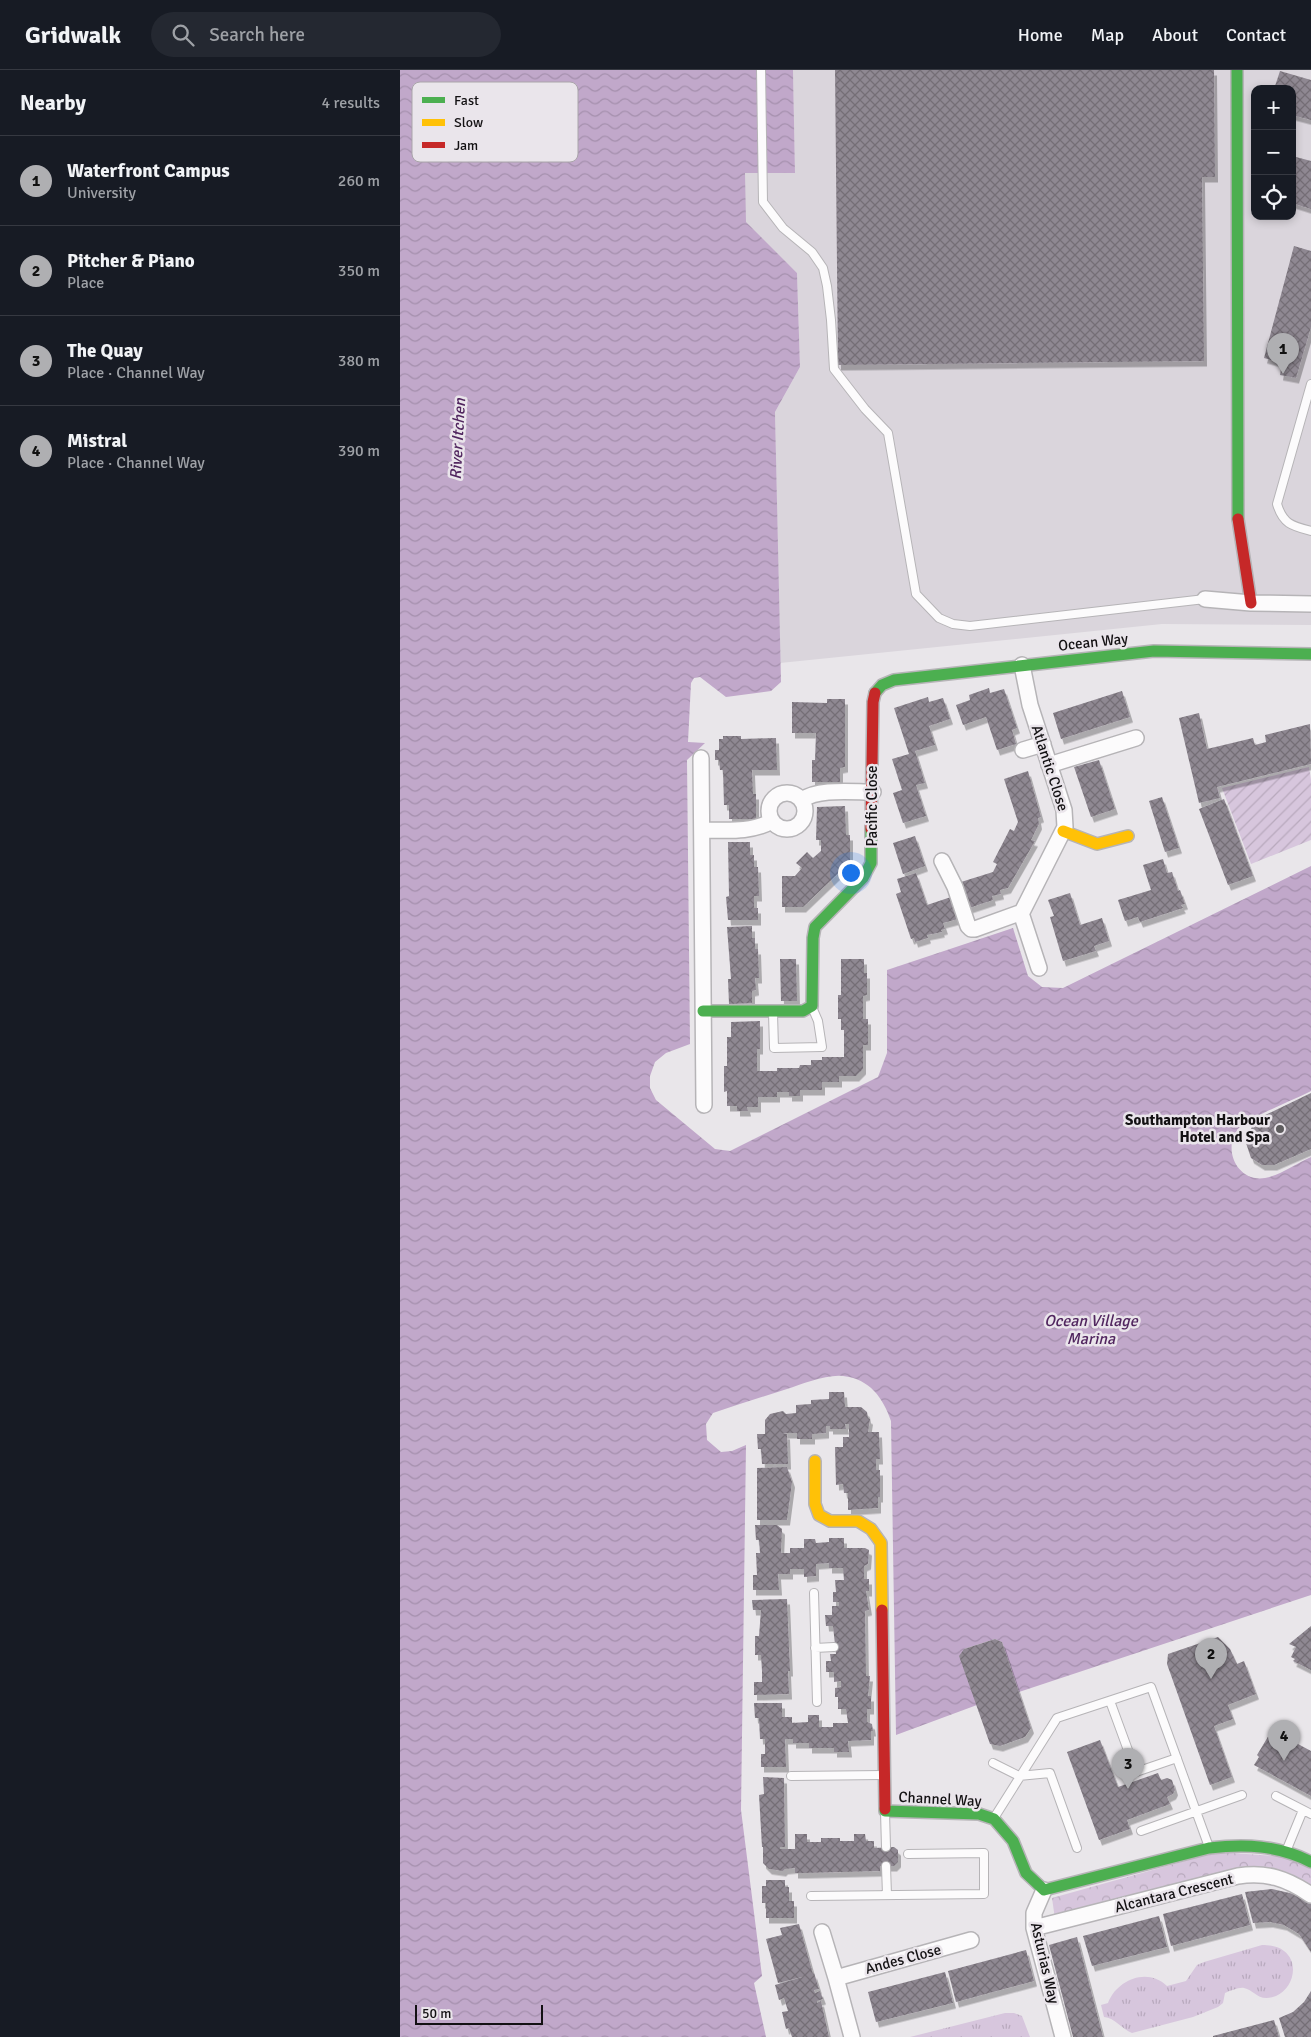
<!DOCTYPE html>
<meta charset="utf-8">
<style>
:root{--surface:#171b24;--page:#242831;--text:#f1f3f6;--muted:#9ea1a6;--line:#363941;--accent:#afafb2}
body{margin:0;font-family:Signika,sans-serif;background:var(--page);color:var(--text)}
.controls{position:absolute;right:15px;top:15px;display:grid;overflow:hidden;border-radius:10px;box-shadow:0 2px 8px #0003}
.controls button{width:45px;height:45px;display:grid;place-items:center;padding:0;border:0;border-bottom:1px solid var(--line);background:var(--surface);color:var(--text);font:25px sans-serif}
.scale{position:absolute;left:15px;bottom:12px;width:128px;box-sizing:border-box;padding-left:5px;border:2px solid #131113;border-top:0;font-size:14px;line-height:18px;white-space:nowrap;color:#131113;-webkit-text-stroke:4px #eae5eb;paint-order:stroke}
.you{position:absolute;left:450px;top:802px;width:18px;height:18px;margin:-12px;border:4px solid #fff;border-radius:50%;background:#1a73e8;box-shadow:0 0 0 8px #1a73e833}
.badge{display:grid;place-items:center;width:32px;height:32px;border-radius:50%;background:var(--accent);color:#111;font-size:16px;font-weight:700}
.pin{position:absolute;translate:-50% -41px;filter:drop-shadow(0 1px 2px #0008)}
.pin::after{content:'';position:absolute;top:26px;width:18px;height:15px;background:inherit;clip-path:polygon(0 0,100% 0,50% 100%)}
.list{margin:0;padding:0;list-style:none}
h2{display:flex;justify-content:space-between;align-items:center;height:65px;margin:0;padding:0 20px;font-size:21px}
h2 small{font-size:16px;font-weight:400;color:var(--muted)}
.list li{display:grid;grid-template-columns:32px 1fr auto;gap:15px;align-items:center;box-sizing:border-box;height:90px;padding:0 20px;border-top:1px solid var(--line)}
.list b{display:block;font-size:19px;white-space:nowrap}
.list p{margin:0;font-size:16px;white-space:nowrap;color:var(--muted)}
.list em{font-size:16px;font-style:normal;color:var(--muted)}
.icon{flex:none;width:28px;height:28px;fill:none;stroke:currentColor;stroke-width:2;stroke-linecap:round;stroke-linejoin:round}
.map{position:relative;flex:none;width:911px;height:1967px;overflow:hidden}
header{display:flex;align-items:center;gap:30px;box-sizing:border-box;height:70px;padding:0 25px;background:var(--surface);border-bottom:1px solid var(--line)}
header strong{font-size:24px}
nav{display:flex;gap:28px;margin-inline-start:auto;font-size:18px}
.search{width:350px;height:45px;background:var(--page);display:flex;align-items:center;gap:12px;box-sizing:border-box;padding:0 18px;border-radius:28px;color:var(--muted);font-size:19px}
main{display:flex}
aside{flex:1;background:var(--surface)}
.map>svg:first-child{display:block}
.built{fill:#dad5dc;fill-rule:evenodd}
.grass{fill:url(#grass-tufts)}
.forest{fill:url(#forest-crowns)}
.garden{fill:url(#garden-furrows)}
.water{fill:url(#water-waves)}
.building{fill:url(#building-cross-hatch);filter:url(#shadow)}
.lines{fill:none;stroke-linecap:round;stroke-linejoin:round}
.lane-casing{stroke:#b6b4b7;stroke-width:10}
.street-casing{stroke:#b6b4b7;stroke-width:18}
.fast-casing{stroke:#b6b4b7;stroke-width:14}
.slow-casing{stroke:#b6b4b7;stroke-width:14}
.jam-casing{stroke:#b6b4b7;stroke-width:14}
.lane{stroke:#fcfbfc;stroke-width:8}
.street{stroke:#fcfbfc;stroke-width:15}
.fast{stroke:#4caf50;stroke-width:11}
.slow{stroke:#ffc107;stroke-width:11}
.jam{stroke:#c62828;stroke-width:11}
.poi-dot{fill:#5e5c5e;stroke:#eae5eb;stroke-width:2}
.labels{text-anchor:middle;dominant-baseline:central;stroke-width:5;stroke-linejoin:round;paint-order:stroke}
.street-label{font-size:15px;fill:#131113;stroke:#eae5eb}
.poi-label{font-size:15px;font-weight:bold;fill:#131113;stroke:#eae5eb;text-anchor:end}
.water-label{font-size:16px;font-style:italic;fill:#51265f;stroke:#eae5eb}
.key{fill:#eae5eb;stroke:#aaa5aa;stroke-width:1}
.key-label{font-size:14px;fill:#131113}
</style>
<header>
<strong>Gridwalk</strong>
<div class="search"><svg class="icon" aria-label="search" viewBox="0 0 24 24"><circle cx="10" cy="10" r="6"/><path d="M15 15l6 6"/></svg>Search here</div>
<nav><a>Home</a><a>Map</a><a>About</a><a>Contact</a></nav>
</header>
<main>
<aside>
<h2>Nearby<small>4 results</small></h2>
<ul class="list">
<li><span class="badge">1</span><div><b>Waterfront Campus</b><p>University</p></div><em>260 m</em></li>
<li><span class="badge">2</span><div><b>Pitcher &amp; Piano</b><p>Place</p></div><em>350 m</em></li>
<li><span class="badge">3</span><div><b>The Quay</b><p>Place · Channel Way</p></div><em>380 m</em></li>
<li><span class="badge">4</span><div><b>Mistral</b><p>Place · Channel Way</p></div><em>390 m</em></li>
</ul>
</aside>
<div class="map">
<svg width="911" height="1967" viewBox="0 0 911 1967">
<defs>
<pattern id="grass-tufts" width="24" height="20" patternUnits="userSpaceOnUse" patternTransform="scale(1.25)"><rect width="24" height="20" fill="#d7c6dd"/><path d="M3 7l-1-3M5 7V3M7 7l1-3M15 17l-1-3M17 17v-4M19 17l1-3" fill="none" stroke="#b8a9bd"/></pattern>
<pattern id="forest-crowns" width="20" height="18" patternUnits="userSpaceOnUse" patternTransform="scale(1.25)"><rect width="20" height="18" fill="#d7c6dd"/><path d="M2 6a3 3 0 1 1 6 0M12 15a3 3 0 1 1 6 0" fill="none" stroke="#b8a9bd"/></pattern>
<pattern id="garden-furrows" width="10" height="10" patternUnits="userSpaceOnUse" patternTransform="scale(1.25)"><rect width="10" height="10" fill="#d7c6dd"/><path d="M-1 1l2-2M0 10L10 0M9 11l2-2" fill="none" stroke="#b8a9bd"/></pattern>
<pattern id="water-waves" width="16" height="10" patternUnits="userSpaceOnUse" patternTransform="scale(1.25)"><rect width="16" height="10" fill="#c1a8ca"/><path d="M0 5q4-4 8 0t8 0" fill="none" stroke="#a590ad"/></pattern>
<pattern id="building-cross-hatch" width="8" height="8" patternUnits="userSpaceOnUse" patternTransform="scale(1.25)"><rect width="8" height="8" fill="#8f8892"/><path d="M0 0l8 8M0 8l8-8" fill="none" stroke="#746e76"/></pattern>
<filter id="shadow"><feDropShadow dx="3" dy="5.5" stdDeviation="0" flood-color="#0004"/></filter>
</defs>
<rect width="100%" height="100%" fill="#e9e6ea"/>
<path class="built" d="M393 0H911V555L762 554 380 593 375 342 400 297 397 203 345 152V102L395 103ZM855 19H892V146H855Z"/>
<path class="grass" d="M862 1875C869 1875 878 1876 884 1881 900 1893 893 1919 876 1926 858 1933 855 1920 844 1918 839 1917 830 1921 825 1923L823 1933 818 1937 793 1947 732 1963C722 1959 715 1948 704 1947L701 1935 708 1933C717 1910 747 1897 767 1916L786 1911 797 1895 804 1892Z
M605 1943H614L622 1946 630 1967H510Z"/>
<path class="forest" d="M817 1782 889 1787 911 1799V1818L867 1801 655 1849 652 1828Z"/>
<path class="garden" d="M909 697 911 710V770L851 794 822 718Z"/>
<path class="water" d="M0 0H393L395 103H345L346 152 397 203 400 297 375 342 381 612 371 621 326 627 300 607 294 608 291 613 288 672 305 673 287 690 290 974 266 983 255 992 250 1006V1018L256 1030 315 1079 330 1081 478 1007 487 983V900L613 858 628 906 642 917 663 918 911 796V1021C896 1029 848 1048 839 1058 821 1079 838 1113 865 1108 881 1105 897 1093 911 1087V1525L619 1622 602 1572 595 1569 564 1579 577 1635 496 1665 491 1351C483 1328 470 1309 443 1306 427 1304 402 1314 387 1319 362 1327 337 1335 313 1343L306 1354 307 1370 321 1382 332 1381 346 1375 341 1740 362 1906 354 1913 366 1967H0Z"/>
<path class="building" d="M435 0H814L815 107H802L804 291 438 295Z
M880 1 911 10V50L892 45V19H874Z
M896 87 911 91V139L892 133V102Z
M894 176 911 181V257L896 308 880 305 882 293 864 288Z
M589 618 590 623 604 619 617 658 612 660 616 674 597 680 586 647 563 655 556 635 570 630 569 625Z
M722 621 730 647 661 669 653 643Z
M528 627 529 632 543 628 550 649 529 656 535 675 515 681 525 713 516 715 526 746 503 753 493 723 502 720 492 689 509 684 494 638Z
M427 629H445V697L440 698V712H412V690H415L416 663H392V632L427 633Z
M799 643 807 679 853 668 855 675 866 672 865 665 910 654 911 694 817 717 820 728 799 733 779 648Z
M323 666H341V669L376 668 377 700H352L353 724H356V749H329V735H324L323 700H320L319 690H315V680H319V669H323Z
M699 690 715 739 691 747 674 697Z
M628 701 641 747 638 748 639 754 631 770 635 771 608 818 600 820 601 824 592 826 593 830 569 838 561 812 593 802 597 794 593 792 610 759 614 761 618 752 604 709Z
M762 727 779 778 765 782 749 731Z
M824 729 853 806 828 815 799 739Z
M445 736 446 765H450V790H447L448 794 403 837H382V806H395L402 798 396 793 407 782 413 788 421 781V770H416L417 737Z
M515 766 525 796 503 804 493 773Z
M328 772H350V785H354V797H358L359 826H354V838H358V850H328L326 827 329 826Z
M763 789 767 803 772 802 778 821 780 820 785 834 781 835 783 838 740 852 738 847 725 851 718 830 751 820 743 795Z
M516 803 527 835 551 827 558 849 543 853 545 859 541 860 542 862 527 865 528 868 515 872 514 868 511 869 496 824 501 822 497 809Z
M670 823 680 855 702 848 709 871 694 876 696 881 663 891 650 847 654 846 648 830Z
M352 856V868H355V879H358L359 908H355L356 920 352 921V933L329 934 328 909H331L327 857Z
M380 889H396L397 931H381Z
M441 889H464V903H467V925L463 926V949H468V975H463V999L456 1006H439V1012H422V1020H400V1026H389V1022H377V1027H358V1037H347L348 1041H337V1036H327V1021L324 1022V996H327V967H331V952L360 951V979H357V1001H377V998H399L400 995H411V990H422V987H444V960H441V949H438V925H441Z
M911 1023V1079L874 1095H862L851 1088 846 1073 853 1053 859 1048Z
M429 1322H444L445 1337H461L467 1342 468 1348 470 1349 468 1362H479L480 1389H476V1400H480V1427H478V1438L448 1440V1423H444L443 1414 436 1415 435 1377H443V1367H449V1354H445L446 1359H430V1356H426V1363L412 1364V1369H397V1363H382L387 1364 388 1394H362L361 1379H358L357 1364H365V1350L370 1344 383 1341 386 1344 396 1343V1335L411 1334V1330L429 1329Z
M387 1397 392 1412 387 1450H357V1398Z
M355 1455H377L382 1459 381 1483H390V1478H404V1469H415L416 1473 429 1472V1468H444V1478H465L469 1480 468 1494 464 1496V1509H469V1521H466L469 1540 465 1541 466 1606H470L468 1626H471V1639H467V1652L472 1654 473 1661H471V1670L448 1671 449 1682H434V1678H409V1673H393V1669H385L386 1697H361V1684H365V1669H360L359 1648H355L354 1633H382V1647H392V1653L408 1652V1645H419V1657H433V1653H448L446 1639H438V1627H435V1618L441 1617V1611L434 1612V1602H426V1591H431L430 1584H436L433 1556H426L425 1545H432V1536H439V1532H433V1522H436L435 1510H444L443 1498H429V1493L416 1494V1506L404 1507V1499H390V1504H378L379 1520H353V1505H357L356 1483H360L359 1470H356Z
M387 1529 390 1601H388L389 1624 354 1625V1612H362V1601L361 1585H355V1566H359L361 1540H353L352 1530Z
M911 1556V1600L893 1591 895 1589 891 1587 896 1577 889 1574Z
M818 1567 830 1579 837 1594 844 1591 856 1624 828 1635 833 1649 814 1656 832 1707 810 1715 767 1594 768 1584Z
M595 1569 602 1572 631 1658 625 1667 600 1676 590 1674 559 1586 564 1579Z
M872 1660 911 1681V1726L854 1695 859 1687 857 1685Z
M700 1670 718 1717 758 1703 761 1710 767 1708 772 1710 775 1720 773 1724 767 1727 770 1734 727 1750 730 1759 699 1770 667 1682Z
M363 1707 384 1708 385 1777H380V1779H395V1764H407V1772H421V1768H440V1771H454V1764H465L466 1771H474V1778L494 1777 498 1780V1792L494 1796H480V1801L404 1803H395V1798L385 1799 383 1801 369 1799 363 1793V1777H362L359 1725 364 1724Z
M366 1810H385V1817H389V1831H394V1848H366V1833H362V1816H366Z
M872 1819 894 1824 911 1834V1882L899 1864 884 1855 870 1852 853 1853 845 1822Z
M842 1824 850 1855 771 1876 763 1844Z
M759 1846 767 1877 692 1896 683 1866Z
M399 1854 413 1904 414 1903 419 1919 414 1920 415 1923 420 1921 423 1929 417 1931V1933L421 1931 429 1967H392L389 1958 386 1959 382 1942 388 1941 384 1928 379 1930 375 1915 406 1906 378 1913 366 1869 382 1865 380 1858Z
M677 1867 703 1967H673L649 1875Z
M626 1880 634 1911 556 1932 548 1901Z
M545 1902 553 1933 476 1952 468 1922Z
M911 1921V1967H885L879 1948 893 1942 904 1932Z
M874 1950 879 1967H813V1966Z"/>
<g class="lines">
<g class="lane-casing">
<path id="lane" d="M361 0 363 132 383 158 412 182 423 198 427 216 431 250 434 299 465 339 488 363 516 524 539 548 553 554 570 556 805 529
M911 314 877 434C883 454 892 456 911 461
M373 943 374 978 422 977 418 951 412 937
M414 1523 417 1632
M415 1578 434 1577
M710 1631 736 1702 777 1688
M593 1693 619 1706 650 1703 677 1778
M391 1706 483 1705
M876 1726 911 1744
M485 1742 486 1777
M594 1748 657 1648 751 1617 809 1777
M741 1761 842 1725
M887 1779 903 1740
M486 1796 487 1825
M411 1826 584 1824V1783L508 1784"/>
</g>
<g class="street-casing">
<path id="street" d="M805 529 851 533 911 534
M623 680 643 674
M301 688 304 1035
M649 695 736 668
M369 741a18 18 0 1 1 36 0a18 18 0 1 1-36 0Z
M402 730C418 718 452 722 473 722
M302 760C326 760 351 763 372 751
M542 791 555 817 568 856 571 859H575L622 842 665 757 664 740 630 635 622 595
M621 843 639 898
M644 1820 634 1843V1858L663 1967
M634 1858 838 1806C867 1802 886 1808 911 1825
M422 1862 436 1908
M452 1967 436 1908 571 1870"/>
</g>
<g class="fast-casing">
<path id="fast" d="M837 0 838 449
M475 623 482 615 494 610 754 581 911 584
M303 941H403L412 936 413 868 415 857 463 808 471 793V759
M485 1739V1741L579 1744 594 1749 613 1771 626 1803 644 1820 809 1778C845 1774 878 1775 911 1792"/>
</g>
<g class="slow-casing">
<path id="slow" d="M663 761 697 774 728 766
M415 1391V1434L419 1445 430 1451H458L471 1459 481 1473 482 1540"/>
</g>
<g class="jam-casing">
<path id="jam" d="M838 449 851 533
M471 759 473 632 475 623
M482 1540 485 1739"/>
</g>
<use href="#lane" class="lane"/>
<use href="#street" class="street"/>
<use href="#fast" class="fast"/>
<use href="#slow" class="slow"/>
<use href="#jam" class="jam"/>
</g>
<circle class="poi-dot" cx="880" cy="1059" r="5"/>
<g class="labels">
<g class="street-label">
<text transform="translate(693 572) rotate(-6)">Ocean Way</text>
<text transform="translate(650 698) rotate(72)">Atlantic Close</text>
<text transform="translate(472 736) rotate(-90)">Pacific Close</text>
<text transform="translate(540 1729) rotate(3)">Channel Way</text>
<text transform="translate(774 1823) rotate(-14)">Alcantara Crescent</text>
<text transform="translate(503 1889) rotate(-15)">Andes Close</text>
<text transform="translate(645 1893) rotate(77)">Asturias Way</text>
</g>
<g class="poi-label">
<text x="870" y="1050">Southampton Harbour<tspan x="870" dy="17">Hotel and Spa</tspan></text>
</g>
<g class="water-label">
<text transform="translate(58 369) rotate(-87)">River Itchen</text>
<text x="691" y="1251">Ocean Village<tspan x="691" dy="18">Marina</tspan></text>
</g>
</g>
<rect x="12" y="12" width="166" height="80" rx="8" class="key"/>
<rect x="22" y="27" width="23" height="6" fill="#4caf50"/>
<rect x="22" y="49" width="23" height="7" fill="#ffc107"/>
<rect x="22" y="72" width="23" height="6" fill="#c62828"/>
<g class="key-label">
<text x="54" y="35">Fast</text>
<text x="54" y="57">Slow</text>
<text x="54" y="80">Jam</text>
</g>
</svg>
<div class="controls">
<button>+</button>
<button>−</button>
<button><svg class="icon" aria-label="locate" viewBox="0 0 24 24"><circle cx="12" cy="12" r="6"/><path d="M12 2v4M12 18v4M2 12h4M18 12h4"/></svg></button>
</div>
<div class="scale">50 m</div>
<div class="you"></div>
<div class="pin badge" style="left:883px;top:304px">1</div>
<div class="pin badge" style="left:811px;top:1609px">2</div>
<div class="pin badge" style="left:728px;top:1719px">3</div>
<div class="pin badge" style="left:884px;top:1691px">4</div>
</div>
</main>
